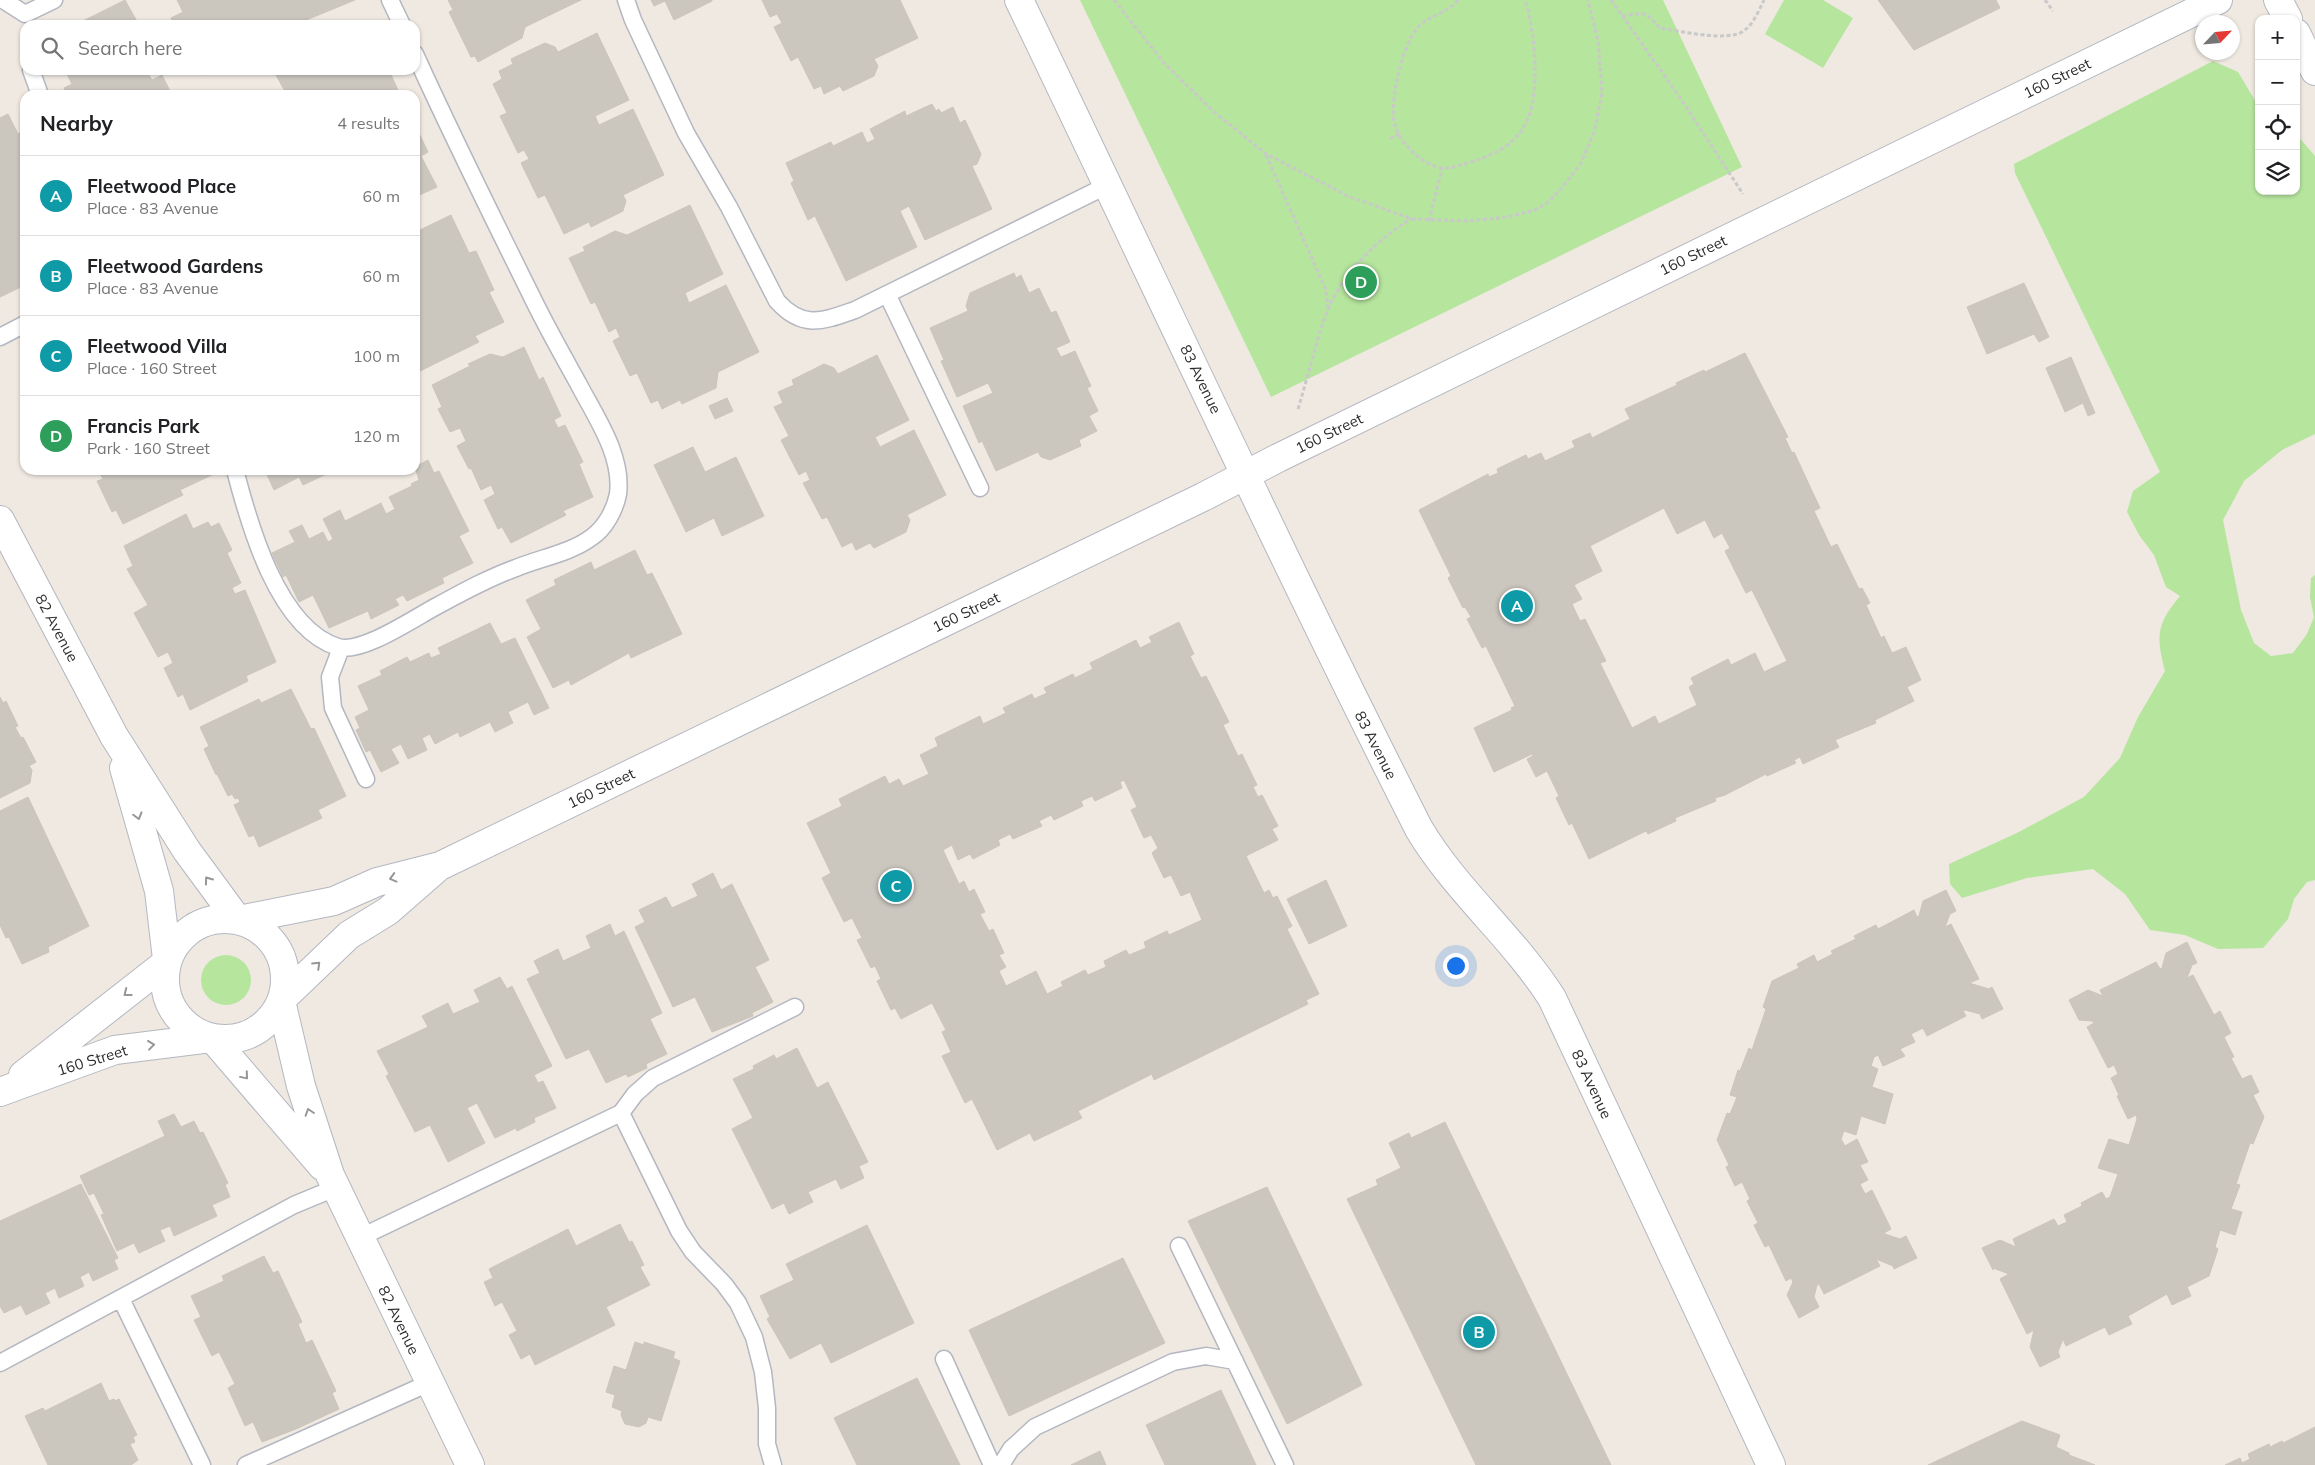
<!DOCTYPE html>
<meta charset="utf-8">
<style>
:root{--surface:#fff;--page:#f6f6f6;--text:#202124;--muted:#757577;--line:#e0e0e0;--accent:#1a73e8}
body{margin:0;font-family:Mulish,sans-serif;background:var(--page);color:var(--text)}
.controls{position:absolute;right:15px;top:15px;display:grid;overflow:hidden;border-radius:10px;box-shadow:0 1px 4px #0004}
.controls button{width:45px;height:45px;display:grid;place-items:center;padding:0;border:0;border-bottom:1px solid var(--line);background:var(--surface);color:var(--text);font:25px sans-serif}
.compass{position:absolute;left:2195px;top:15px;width:45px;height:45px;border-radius:50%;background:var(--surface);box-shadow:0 1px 4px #0004;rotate:64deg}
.you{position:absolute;left:1455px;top:965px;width:18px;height:18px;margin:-12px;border:4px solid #fff;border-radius:50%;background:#1a73e8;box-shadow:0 0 0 8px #1a73e833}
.badge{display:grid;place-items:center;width:32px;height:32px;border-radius:50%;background:var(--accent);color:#fff;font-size:16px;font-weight:700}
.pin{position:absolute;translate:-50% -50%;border:2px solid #fff;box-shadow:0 1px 5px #0006}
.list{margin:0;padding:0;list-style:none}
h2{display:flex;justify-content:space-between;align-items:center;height:65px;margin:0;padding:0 20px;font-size:21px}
h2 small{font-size:16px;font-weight:400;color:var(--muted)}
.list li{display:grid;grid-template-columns:32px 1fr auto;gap:15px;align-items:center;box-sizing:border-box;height:80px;padding:0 20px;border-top:1px solid var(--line)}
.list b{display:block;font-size:19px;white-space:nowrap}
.list p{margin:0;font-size:16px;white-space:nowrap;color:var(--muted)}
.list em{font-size:16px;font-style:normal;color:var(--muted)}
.icon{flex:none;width:28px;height:28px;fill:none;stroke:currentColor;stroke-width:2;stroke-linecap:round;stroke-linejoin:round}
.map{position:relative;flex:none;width:2315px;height:1465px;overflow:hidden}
.search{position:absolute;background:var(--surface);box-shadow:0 1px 4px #0004;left:20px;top:20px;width:400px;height:55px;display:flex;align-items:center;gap:12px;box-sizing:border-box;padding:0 18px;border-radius:15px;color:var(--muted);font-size:19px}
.panel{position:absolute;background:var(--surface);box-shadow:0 1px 4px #0004;left:20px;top:90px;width:400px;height:385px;border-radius:15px}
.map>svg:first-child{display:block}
.green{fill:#b6e59e}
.building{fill:#cbc7bf;stroke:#cbc5ba;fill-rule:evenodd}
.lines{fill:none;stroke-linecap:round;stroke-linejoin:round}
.service-casing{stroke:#b4b7c1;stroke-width:19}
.minor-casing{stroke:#b4b7c1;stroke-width:30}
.tertiary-casing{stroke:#b4b7c1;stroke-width:30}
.secondary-casing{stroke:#b4b7c1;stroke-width:30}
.path{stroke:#c9c9c9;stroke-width:3;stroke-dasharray:4 2.5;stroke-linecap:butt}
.service{stroke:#fff;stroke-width:16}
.minor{stroke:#fff;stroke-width:28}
.tertiary{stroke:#fff;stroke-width:28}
.secondary{stroke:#fff;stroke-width:28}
.oneway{stroke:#969696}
.labels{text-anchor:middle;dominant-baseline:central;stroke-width:5;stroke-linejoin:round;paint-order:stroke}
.street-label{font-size:15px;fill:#2e2e2e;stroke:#fff}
</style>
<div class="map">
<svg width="2315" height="1465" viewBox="0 0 2315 1465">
<rect width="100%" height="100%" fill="#efe9e1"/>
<path class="green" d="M1080 0H1663L1742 167 1271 397Z
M1784 0H1823L1853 18 1823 68 1765 34Z
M2213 61 2238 72 2259 107V191H2296V134L2315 156V434L2282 450 2244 481 2223 520 2241 610 2254 643 2271 656 2293 653 2307 634 2314 617 2310 597 2311 578 2315 575V880L2307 882 2294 899 2288 919 2263 948 2218 949 2185 935 2150 930 2125 894 2093 869 2027 878 1962 898 1950 884 1949 864 2017 833 2084 797 2120 758 2138 717 2165 671C2156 636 2156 625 2180 596L2166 587 2154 555 2139 535 2127 512 2133 491 2160 472 2015 173 2014 164Z
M201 980a25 25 0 1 1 50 0a25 25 0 1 1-50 0Z"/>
<path class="building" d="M125 0 139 25H82L81 22Z
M177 0H355L294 25H174L171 18 183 12Z
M448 0H581L525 27 522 38 478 62 475 56 471 57 449 12 453 10Z
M651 0H712V1L674 20 665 1 654 6Z
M762 0H900L918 38 874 59 878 66 874 76 843 91 840 86 824 94 821 86 814 89 798 57 791 61 774 27 782 23 777 14 770 17Z
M1878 0H1996L2000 8 1914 50Z
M597 33 629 100 595 116 599 125 633 109 664 175 623 195 626 201 623 211 591 227 589 222 564 234 545 195 538 198 521 163 529 159 524 150 518 153 500 116 507 113 493 84 502 79 499 71 513 64 511 59 545 43 555 47 558 52Z
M65 70H150L147 72 152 80 162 75 172 95H67L64 88 72 84Z
M201 70H214L203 75Z
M286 70H389L400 95H287L276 75Z
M932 104 936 111 939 109 941 113 953 107 960 123 965 120 981 154 977 164 972 166 992 209 925 240 909 206 900 211 917 247 846 281 815 216 808 220 791 183 794 181 786 163 831 142 833 146 862 132 867 143 875 139 870 129 905 111 906 116Z
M8 114 18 134 25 130V285L0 297V118Z
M415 125 428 152 421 156 437 187 415 197Z
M690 205 723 274 685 293 689 303 726 285 759 352 718 372 716 388 682 404 680 400 662 409 658 400 651 403 637 373 630 376 613 341 620 337 616 328 609 332 595 302 591 304 569 258 585 251 583 247 615 231 627 235Z
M451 215 469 253 476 251 494 290 489 292 504 322 475 336 479 342 420 371 415 362V225L417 224 420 230Z
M1014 273 1016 278 1021 275 1029 293 1039 288 1051 313 1056 311 1070 342 1056 348 1061 357 1075 351 1091 386 1087 388 1098 411 1089 416 1097 431 1079 440 1081 446 1050 460 1041 457 1038 452 996 471 982 441 979 443 963 406 993 393 988 383 957 397 941 361 944 360 930 328 968 311 966 306 970 293Z
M2024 283 2049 337 2039 342 2034 334 1987 354 1967 307Z
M524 347 539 380 543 377 561 416 554 420 558 428 565 425 583 462 579 464 593 497 563 511 566 515 511 543 502 527 498 529 484 500 495 494 491 485 481 490 471 468 469 469 457 446 466 441 460 428 450 432 438 409 442 407 432 385 470 366 468 364 490 354 503 357Z
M1745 353 1788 437 1785 438 1792 453 1794 452 1806 478 1820 508 1814 511 1831 547 1837 544 1859 589 1862 588 1870 603 1866 605 1881 638 1884 636 1892 653 1906 647 1921 680 1907 687 1914 701 1875 720 1876 723 1835 740 1839 747 1803 764 1800 757 1794 760 1796 763 1767 776 1766 774 1725 795 1715 798 1716 801 1675 818 1676 821 1648 834 1646 831 1589 859 1572 823 1569 825 1556 798 1559 796 1547 771 1536 777 1527 759 1533 756 1532 754 1494 772 1474 728 1512 710 1511 708 1515 706 1486 646 1482 648 1467 619 1471 617 1465 607 1463 608 1448 578 1451 576 1419 510 1488 474 1489 477 1498 473 1497 469 1526 455 1528 459 1541 453 1545 461 1575 447 1572 441 1590 433 1592 438 1630 419 1625 409 1677 385 1676 383 1704 370 1705 372ZM1664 508 1677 534 1705 520 1714 538 1722 533 1730 548 1725 551 1746 593 1752 590 1787 661 1764 672 1755 653 1731 665 1728 659 1691 678 1694 684 1689 687 1697 705 1659 724 1655 716 1632 728 1600 663 1606 661 1585 619 1580 621 1572 604 1582 599 1574 585 1602 571 1590 546Z
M877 355 909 420 875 437 880 447 914 430 946 495 907 515 910 520 906 532 874 548 870 543 856 550 852 542 842 547 827 517 822 519 803 483 810 480 806 471 799 475 781 440 789 436 774 407 783 403 778 392 794 385 792 380 824 364 834 368 838 374Z
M2071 357 2095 413 2088 416 2083 403 2065 412 2046 368Z
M727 398 733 411 715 419 709 406Z
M693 447 705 472 736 457 764 516 722 536 714 518 686 532 654 465Z
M428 460 434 473 439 471 469 531 459 536 473 563 442 578 444 583 407 601 403 595 395 599 399 605 371 619 368 611 329 628 313 595 299 602 286 575 283 577 272 553 295 542 289 531 302 525 309 539 323 532 328 542 333 539 323 519 340 510 345 521 381 503 386 514 395 509 389 497 412 486 411 484 419 480 415 467Z
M98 470H217L218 472 180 490 183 495 123 524 116 510 112 512 97 481 103 479Z
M265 470H335L303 485 299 477 274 490Z
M186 514 193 529 208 522 211 527 219 523 232 550 227 553 241 583 232 588 235 594 245 590 276 662 246 676 248 681 190 710 183 694 178 697 164 668 173 663 168 652 158 657 134 613 148 605 127 569 133 566 124 546Z
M635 550 647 575 652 573 682 634 631 658 629 653 571 685 569 680 553 688 527 637 541 629 526 600 556 585 554 580 591 562 594 570Z
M1179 622 1194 654 1190 656 1201 678 1206 676 1229 722 1223 725 1238 756 1242 754 1257 785 1253 787 1258 797 1262 795 1278 826 1272 829 1278 840 1246 856 1264 893 1269 890 1273 898 1277 896 1292 926 1287 929 1319 994 1306 1000 1308 1004 1154 1080 1152 1074 1078 1111 1082 1118 1034 1141 1030 1133 997 1150 972 1099 965 1103 942 1056 951 1052 942 1032 946 1030 932 1003 901 1019 895 1008 891 1010 877 981 881 979 875 966 871 968 857 940 862 938 852 918 844 922 822 878 831 873 807 823 842 806 839 799 885 776 889 784 899 779 903 786 929 774 920 755 938 746 935 738 980 716 983 724 1006 713 1003 708 1032 694 1034 699 1047 693 1044 688 1073 674 1075 678 1093 669 1090 663 1136 640 1140 648 1152 642 1149 637ZM1124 780 1137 807 1131 810 1144 838 1151 835 1158 848 1152 853 1164 878 1171 875 1181 896 1190 892 1202 920 1169 935 1167 931 1144 942 1146 948 1129 955 1126 950 1104 961 1106 967 1088 975 1085 970 1061 982 1063 986 1047 994 1036 971 1006 986 999 971 1006 967 999 955 1004 953 993 929 989 931 980 914 985 912 974 889 969 892 964 881 959 884 943 850 952 845 958 860 970 854 973 859 1000 845 998 840 1010 834 1013 839 1042 826 1039 821 1051 815 1054 820 1083 806 1081 801 1092 796 1095 801 1122 788 1120 782Z
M490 623 501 644 515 638 549 708 534 715 528 702 508 712 513 723 495 732 490 722 460 737 458 732 435 744 430 734 422 738 427 750 408 759 401 744 391 749 399 763 381 772 370 750 366 752 356 730 360 728 355 717 369 710 358 686 382 675 380 671 407 657 410 662 429 653 431 658 441 654 438 648Z
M291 689 311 729 314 728 346 796 318 810 322 818 259 847 254 835 249 837 234 805 240 802 238 798 235 799 232 794 228 796 217 774 216 775 204 749 209 746 200 727 259 699 261 703Z
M0 697 3 703 6 701 18 726 15 727 21 738 23 737 36 762 29 766 32 770 30 783 0 798Z
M28 797 89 926 48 947 49 952 22 964 9 937 6 938 0 925V811Z
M713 873 721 890 732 884 769 960 755 967 773 1002 752 1013 753 1016 712 1032 695 997 673 1007 635 927 645 922 639 910 666 897 672 908 698 896 692 884Z
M1326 880 1347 926 1309 944 1287 899Z
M1946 890 1956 911 1950 914 1945 927 1951 924 1979 979 1969 983 1989 989 1992 987 2003 1009 1982 1019 1980 1014 1965 1010 1963 1011 1966 1016 1927 1036 1923 1028 1911 1034 1915 1042 1900 1049 1905 1056 1883 1066 1878 1055 1874 1057 1871 1066 1878 1069 1872 1087 1893 1094 1885 1124 1861 1116 1856 1135 1844 1131 1841 1139 1845 1146 1857 1139 1868 1162 1860 1165 1868 1180 1860 1184 1865 1194 1872 1190 1891 1229 1884 1233 1885 1234 1900 1239 1906 1236 1917 1258 1894 1269 1893 1266 1876 1259 1880 1266 1824 1294 1819 1284 1817 1285 1814 1297 1819 1307 1799 1318 1787 1295 1793 1282 1791 1278 1786 1281 1769 1245 1765 1247 1754 1225 1758 1223 1747 1201 1750 1199 1742 1182 1735 1186 1726 1167 1729 1165 1717 1140 1727 1113 1730 1114 1737 1097 1730 1095 1738 1070 1740 1071 1749 1048 1752 1050 1766 1009 1763 1007 1772 981 1799 968 1797 964 1814 955 1817 962 1833 954 1831 951 1856 939 1854 936 1876 925 1878 929 1914 910 1917 917 1919 916 1923 901Z
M610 924 615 936 624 931 662 1013 650 1019 667 1054 646 1064 647 1068 628 1077 626 1074 606 1083 589 1049 566 1059 527 979 540 973 534 961 558 949 563 961 591 948 586 936Z
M2187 942 2197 963 2192 965 2187 978 2193 975 2214 1015 2220 1011 2231 1033 2224 1037 2234 1057 2231 1058 2242 1079 2251 1075 2259 1092 2253 1095 2264 1117 2253 1144 2250 1143 2236 1184 2240 1185 2231 1209 2242 1212 2235 1235 2220 1230 2215 1247 2218 1249 2209 1276 2187 1287 2191 1296 2172 1305 2167 1294 2128 1316 2132 1324 2109 1335 2105 1327 2066 1346 2063 1339 2058 1352 2060 1357 2040 1367 2030 1347 2034 1330 2027 1334 2000 1279 2009 1274 1993 1268V1270L1982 1248 2000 1240 2016 1247 2013 1239 2054 1219 2058 1226 2067 1222 2064 1215 2082 1206 2081 1203 2102 1192 2106 1199 2110 1197 2118 1174 2098 1168 2109 1139 2129 1145 2137 1119 2136 1115 2128 1119 2117 1096 2119 1095 2111 1078 2118 1074 2114 1065 2108 1068 2087 1027 2094 1023 2092 1021 2079 1020 2069 1000 2088 990 2103 996 2100 990 2156 962 2160 969 2162 968 2166 953Z
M500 977 507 989 512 986 552 1066 534 1075 538 1083 543 1081 556 1108 534 1118 535 1122 517 1131 516 1128 495 1138 477 1103 467 1108 485 1143 448 1162 430 1125 415 1132 386 1076 389 1074 377 1051 428 1027 422 1016 448 1003 453 1014 480 1002 474 990Z
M797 1048 817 1088 828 1082 868 1162 859 1166 864 1178 841 1189 836 1179 808 1192 813 1202 789 1214 784 1203 772 1209 732 1129 753 1118 733 1079 754 1069 753 1066 774 1055 776 1059Z
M174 1114 181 1127 194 1121 200 1133 203 1132 228 1183 225 1185 230 1197 212 1205 217 1216 174 1236 170 1226 160 1230 165 1241 139 1253 134 1243 117 1251 101 1215 104 1214 94 1193 89 1195 80 1176 165 1136 158 1121Z
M1445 1122 1611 1465H1476L1347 1199 1378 1185 1376 1180 1401 1168 1389 1143 1409 1133 1411 1138Z
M81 1184 118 1258 114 1260 118 1269 93 1281 89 1272 80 1277 84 1286 59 1298 55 1288 45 1293 50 1303 26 1315 21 1305 4 1313 0 1306V1221Z
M1267 1187 1362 1385 1287 1424 1188 1221Z
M620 1224 629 1242 632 1241 644 1265 640 1267 650 1285 606 1307 615 1325 535 1365 530 1354 521 1359 509 1335 517 1331 502 1302 495 1306 484 1282 493 1278 489 1269 568 1229 576 1246Z
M867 1225 914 1323 831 1363 821 1343 790 1359 767 1319 770 1317 760 1296 794 1280 786 1264Z
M264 1256 273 1273 278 1271 302 1322 298 1324 306 1343 312 1340 336 1391 332 1393 339 1409 296 1429 262 1442 253 1422 245 1426 228 1388 235 1384 219 1352 212 1356 194 1320 201 1317 191 1296 224 1281 222 1276Z
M1123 1258 1165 1343 1009 1416 969 1330Z
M635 1342 644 1345V1342L675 1352 673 1358 680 1361 661 1421 648 1417 646 1423 639 1427 625 1424 621 1415 622 1411 612 1407 615 1395 606 1392 614 1366 626 1370Z
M917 1378 960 1465H857L834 1418Z
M101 1383 109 1401 114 1399 115 1401 119 1399 137 1435 133 1437 135 1442 130 1444 138 1460 131 1465H48L25 1416 43 1408 45 1411Z
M1221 1390 1256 1465H1165L1146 1425Z
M2022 1421 2060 1435 2056 1447 2069 1453V1455L2095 1465H1928Z
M2315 1427V1465H2225L2240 1458 2242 1463 2250 1459 2248 1454 2269 1444 2270 1447 2282 1441 2283 1443Z
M1100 1451 1106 1465H1071Z"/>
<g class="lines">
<g class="service-casing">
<path id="service" d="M3 0 25 14
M390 0 402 25
M626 0 633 20 686 133 729 207 777 301C803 330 823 321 855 310L1108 185
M25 14 54 0
M31 70 40 95
M887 294 980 488
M0 337 25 324
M235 470C249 524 278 629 338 647 362 654 414 618 437 606 463 592 488 578 516 568 540 558 571 553 592 537 605 528 615 510 618 494 623 455 595 416 578 383 562 354 546 326 532 297 492 216 452 136 415 54
M341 648 330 677 333 708 366 779
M621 1113 679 1231 693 1252 724 1284 738 1303 754 1337 763 1372 767 1408V1444L773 1465
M359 1238 621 1113 635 1094 653 1078 795 1007
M1179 1246 1285 1465
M121 1299 202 1465
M944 1359 992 1465
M0 1363 294 1205 335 1188
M246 1465 429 1383
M1001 1465 1011 1449 1035 1427 1173 1362 1206 1356 1235 1361"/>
</g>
<g class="minor-casing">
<path id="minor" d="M1019 0C1152 276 1280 555 1419 829 1456 891 1513 937 1552 998L1771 1465"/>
</g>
<g class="tertiary-casing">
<path id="tertiary" d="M0 520 114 736 187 851 237 919
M124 768 159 891 167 959
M165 979a60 60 0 1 1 120 0a60 60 0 1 1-120 0Z
M239 920 334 901 377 882 440 866 1203 497 1278 458 2218 0
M282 999 349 935 388 911 435 870
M281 1001 301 1086 330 1175 470 1465
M213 1039 322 1166
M23 1075 166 963
M0 1092 115 1050 211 1038"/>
</g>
<g class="secondary-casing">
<path id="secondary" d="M2278 0 2288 19
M2296 33 2315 71"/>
</g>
<path class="path" d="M1114 0 1164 63 1214 112 1266 154 1348 196 1412 219 1468 221 1507 217 1535 210 1547 203 1558 192 1580 165 1594 132 1602 94 1598 40 1588 0
M1458 0C1447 14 1425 16 1415 31 1405 46 1400 67 1396 85 1394 96 1392 111 1394 122 1399 142 1421 165 1442 168 1448 169 1458 166 1464 164 1489 157 1513 148 1526 123 1541 94 1535 31 1525 0
M1611 0 1679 96 1743 194
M2045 0 2053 11
M1622 16C1645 13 1644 10 1660 28 1680 31 1730 43 1745 30 1754 23 1759 10 1764 0
M1390 139 1399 134
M1266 155 1326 290 1328 308
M1429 221 1442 168
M1298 409C1308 377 1315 344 1327 312 1341 275 1377 239 1411 219"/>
<use href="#service" class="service"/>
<use href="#minor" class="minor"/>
<use href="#tertiary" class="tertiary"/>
<use href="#secondary" class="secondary"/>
</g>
<defs><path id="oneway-chevron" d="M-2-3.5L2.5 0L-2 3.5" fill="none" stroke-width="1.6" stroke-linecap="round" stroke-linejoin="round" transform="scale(1.25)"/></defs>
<g class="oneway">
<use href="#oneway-chevron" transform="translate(138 816) rotate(74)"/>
<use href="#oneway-chevron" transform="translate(393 878) rotate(165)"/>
<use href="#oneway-chevron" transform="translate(208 880) rotate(-126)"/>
<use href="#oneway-chevron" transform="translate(317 965) rotate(-44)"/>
<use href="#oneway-chevron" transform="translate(127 993) rotate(142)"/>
<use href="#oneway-chevron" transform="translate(151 1045) rotate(-7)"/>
<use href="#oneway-chevron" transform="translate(245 1076) rotate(50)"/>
<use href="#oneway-chevron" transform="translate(309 1112) rotate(-108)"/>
</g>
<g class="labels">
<g class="street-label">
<text transform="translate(2057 78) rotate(-26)">160 Street</text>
<text transform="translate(1693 255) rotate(-26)">160 Street</text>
<text transform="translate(1201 379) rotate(64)">83 Avenue</text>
<text transform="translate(1329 433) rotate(-26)">160 Street</text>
<text transform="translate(966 612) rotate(-26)">160 Street</text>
<text transform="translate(57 628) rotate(62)">82 Avenue</text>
<text transform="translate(1376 745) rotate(63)">83 Avenue</text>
<text transform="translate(601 788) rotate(-26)">160 Street</text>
<text transform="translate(92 1060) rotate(-17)">160 Street</text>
<text transform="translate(1592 1084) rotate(65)">83 Avenue</text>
<text transform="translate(399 1320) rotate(64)">82 Avenue</text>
</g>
</g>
</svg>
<div class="controls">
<button>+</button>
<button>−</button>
<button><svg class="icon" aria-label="locate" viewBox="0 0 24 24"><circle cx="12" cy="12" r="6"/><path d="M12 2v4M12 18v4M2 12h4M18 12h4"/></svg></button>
<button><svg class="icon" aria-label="layers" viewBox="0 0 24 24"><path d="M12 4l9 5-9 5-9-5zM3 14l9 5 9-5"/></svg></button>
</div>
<svg class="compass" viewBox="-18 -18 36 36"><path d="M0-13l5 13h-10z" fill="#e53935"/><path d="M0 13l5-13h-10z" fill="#757577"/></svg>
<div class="you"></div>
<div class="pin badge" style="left:1517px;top:606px;background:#0f9aa8">A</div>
<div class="pin badge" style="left:1479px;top:1332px;background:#0f9aa8">B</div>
<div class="pin badge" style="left:896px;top:886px;background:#0f9aa8">C</div>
<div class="pin badge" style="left:1361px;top:282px;background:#2e9e5b">D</div>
<div class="search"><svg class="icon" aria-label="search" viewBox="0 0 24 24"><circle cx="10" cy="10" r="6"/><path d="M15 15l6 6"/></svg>Search here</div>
<section class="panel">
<h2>Nearby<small>4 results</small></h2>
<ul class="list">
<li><span class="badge" style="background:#0f9aa8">A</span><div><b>Fleetwood Place</b><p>Place · 83 Avenue</p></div><em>60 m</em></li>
<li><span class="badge" style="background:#0f9aa8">B</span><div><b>Fleetwood Gardens</b><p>Place · 83 Avenue</p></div><em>60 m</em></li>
<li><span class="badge" style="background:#0f9aa8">C</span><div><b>Fleetwood Villa</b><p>Place · 160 Street</p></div><em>100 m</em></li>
<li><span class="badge" style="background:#2e9e5b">D</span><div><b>Francis Park</b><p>Park · 160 Street</p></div><em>120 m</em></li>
</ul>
</section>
</div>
